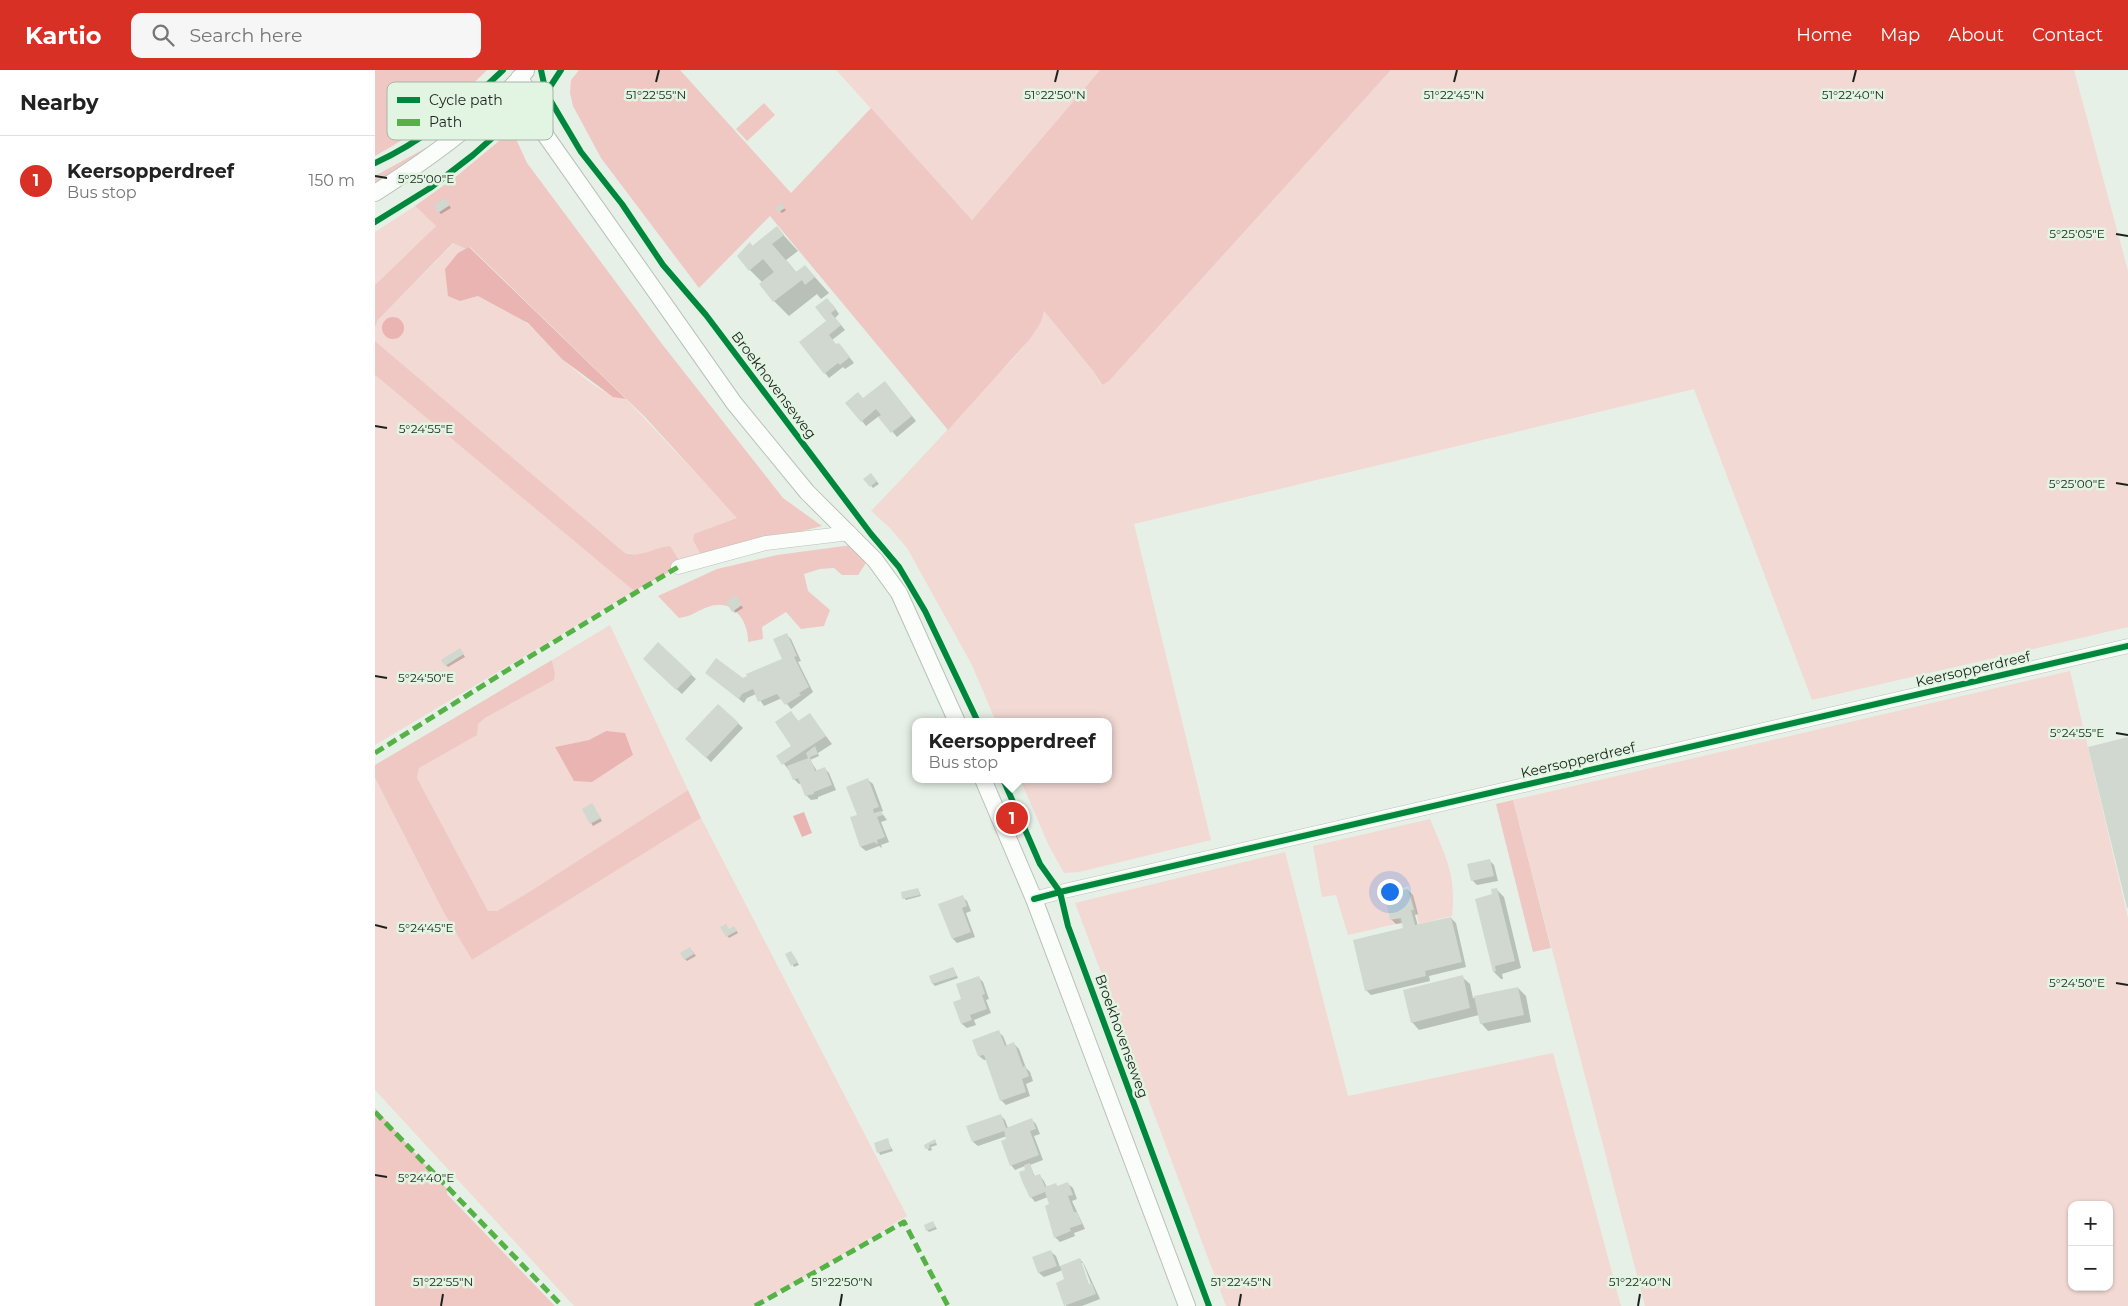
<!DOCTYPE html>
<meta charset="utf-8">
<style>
:root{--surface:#fff;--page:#f6f6f6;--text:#222;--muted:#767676;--line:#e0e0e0;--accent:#d93025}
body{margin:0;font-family:Montserrat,sans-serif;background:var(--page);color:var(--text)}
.controls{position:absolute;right:15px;bottom:15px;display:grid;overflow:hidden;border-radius:10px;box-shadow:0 1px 4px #0004}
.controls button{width:45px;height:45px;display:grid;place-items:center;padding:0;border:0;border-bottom:1px solid var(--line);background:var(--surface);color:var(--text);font:25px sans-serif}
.you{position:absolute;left:1014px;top:821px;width:18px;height:18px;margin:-12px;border:4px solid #fff;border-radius:50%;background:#1a73e8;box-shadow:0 0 0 8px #1a73e833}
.badge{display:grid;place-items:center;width:32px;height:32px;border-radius:50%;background:var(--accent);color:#fff;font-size:16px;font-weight:700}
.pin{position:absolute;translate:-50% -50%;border:2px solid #fff;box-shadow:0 1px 5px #0006}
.popup{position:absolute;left:537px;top:648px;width:200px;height:65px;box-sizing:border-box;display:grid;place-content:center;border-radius:10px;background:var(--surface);filter:drop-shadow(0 1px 4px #0005);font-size:16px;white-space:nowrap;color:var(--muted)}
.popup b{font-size:19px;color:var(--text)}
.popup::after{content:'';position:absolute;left:50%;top:100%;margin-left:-10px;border:10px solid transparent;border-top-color:var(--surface)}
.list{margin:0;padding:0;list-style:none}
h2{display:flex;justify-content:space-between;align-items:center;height:65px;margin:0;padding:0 20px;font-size:21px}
h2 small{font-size:16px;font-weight:400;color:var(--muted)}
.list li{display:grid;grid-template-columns:32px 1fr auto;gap:15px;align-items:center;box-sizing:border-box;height:90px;padding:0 20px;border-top:1px solid var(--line)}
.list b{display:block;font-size:19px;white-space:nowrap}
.list p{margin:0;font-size:16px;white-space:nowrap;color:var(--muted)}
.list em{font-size:16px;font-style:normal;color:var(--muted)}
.icon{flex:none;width:28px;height:28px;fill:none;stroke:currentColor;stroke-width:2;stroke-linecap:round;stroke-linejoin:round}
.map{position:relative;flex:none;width:1753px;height:1236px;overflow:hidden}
header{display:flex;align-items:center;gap:30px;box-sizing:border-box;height:70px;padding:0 25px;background:var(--accent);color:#fff}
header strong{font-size:24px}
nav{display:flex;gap:28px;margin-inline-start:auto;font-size:18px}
.search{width:350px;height:45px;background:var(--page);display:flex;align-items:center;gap:12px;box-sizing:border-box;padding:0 18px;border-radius:10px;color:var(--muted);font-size:19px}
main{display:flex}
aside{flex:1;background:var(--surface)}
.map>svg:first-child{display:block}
.green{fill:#f2d9d4;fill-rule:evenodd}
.forest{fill:#efc8c3}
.water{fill:#e9b4b1}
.shadow{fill:#0003;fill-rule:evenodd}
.building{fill:#d0d8d0}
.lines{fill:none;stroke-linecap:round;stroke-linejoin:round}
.minor-casing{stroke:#b9c1b9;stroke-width:15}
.tertiary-casing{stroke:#b9c1b9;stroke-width:18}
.minor{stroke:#fbfdfb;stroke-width:14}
.tertiary{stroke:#fbfdfb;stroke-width:16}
.quiet{stroke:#55b245;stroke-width:5;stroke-dasharray:10 5;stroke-linecap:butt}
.cycleway-casing{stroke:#e2f4e2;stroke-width:9}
.cycleway{stroke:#00873e;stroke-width:6}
.ticks{fill:none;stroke:#1c231d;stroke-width:2}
.labels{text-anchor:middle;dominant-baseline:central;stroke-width:5;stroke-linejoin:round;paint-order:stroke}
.street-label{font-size:14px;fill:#1c231d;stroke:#e2f4e2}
.key{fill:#e2f4e2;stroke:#a7b5a7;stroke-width:1}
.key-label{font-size:14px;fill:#1c231d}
.ticks-label{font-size:12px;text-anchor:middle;fill:#1c231d;stroke:#e2f4e2;stroke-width:5;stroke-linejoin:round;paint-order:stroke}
</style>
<header>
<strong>Kartio</strong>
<div class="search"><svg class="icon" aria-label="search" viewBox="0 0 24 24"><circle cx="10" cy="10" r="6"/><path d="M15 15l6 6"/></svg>Search here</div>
<nav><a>Home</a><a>Map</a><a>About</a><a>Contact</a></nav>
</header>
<main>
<aside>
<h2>Nearby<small></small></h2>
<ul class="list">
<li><span class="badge">1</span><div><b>Keersopperdreef</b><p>Bus stop</p></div><em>150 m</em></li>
</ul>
</aside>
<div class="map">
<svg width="1753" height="1236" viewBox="0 0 1753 1236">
<rect width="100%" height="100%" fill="#e6f0e6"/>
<path class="green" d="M461 0H725L597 150Z
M1016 0H1699L1753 201V557L1437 630 1319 319 759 454 836 770 704 802 689 803 674 776 645 709H733V652H621L597 595 532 478 514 457 496 441C536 399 576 357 614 314 634 292 660 270 669 241L719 302 726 315 734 311Z
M40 136 61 156 0 215V162Z
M79 173 91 179 83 183 85 231 103 226C120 235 140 242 154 255 178 277 217 325 251 329L363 448 320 464 318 470 327 487 307 495 266 485 250 483 0 271V257L3 250Z
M0 305 259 521 0 675Z
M235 555 313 720 154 822 122 841H113L42 708 44 698 110 648 179 610 180 604 177 590ZM231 661 199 711 180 677 214 670Z
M1695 601 1753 848V1236H1270L1138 730ZM1697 1135H1734V1217H1697Z
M0 708 69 843 97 890 326 748 532 1146 381 1236H199L0 1020Z
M1055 749C1070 785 1082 806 1077 846L1044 854 1034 816 1017 821 1025 853 973 865 961 825 947 827 938 776Z
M910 782 973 1026 1178 983 1246 1236H851L700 833Z"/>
<path class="forest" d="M0 0H112C80 33 41 64 0 86Z
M204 0H305L416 123 496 38 597 150 725 0H1016L734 311 727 315 719 302 669 241 666 252 655 269 573 360 395 146 324 218 226 88 198 36 195 23 196 10Z
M389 33 400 45 372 71 361 59Z
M137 60 152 93 287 274 408 428 447 456 327 487 318 470 319 464 362 448 270 347 95 177 91 179 78 173 3 250 0 257V215L61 156 40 136 83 105Z
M56 75 0 113V106Z
M0 271 250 483C268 488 277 478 295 476L307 495 259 521 0 305Z
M477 475 493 490 483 505H467L459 498 445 499 429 504 433 521 455 540 449 556 426 559 411 542 387 557 388 569 373 572C374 551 357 527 333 537 321 541 318 546 304 548L283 526 342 499 402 485Z
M177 590 180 604 179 610 110 648 103 654 102 665 44 698 42 708 113 841H122L154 822 313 720 326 748 97 890 69 843 0 708V695Z
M1138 730 1176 878 1158 882 1121 734Z
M0 1038 72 1119V1124L180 1236H0Z"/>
<path class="water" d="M94 177 251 329 238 327 187 289 153 253 103 226 85 231 73 226 70 199 83 183Z
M7 258a11 11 0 1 1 22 0a11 11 0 1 1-22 0Z
M231 661 250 663 258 685 217 712 199 711 180 677 214 670Z
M429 742 437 763 427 767 418 746Z"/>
<path class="shadow" d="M71 131 76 138 66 144 64 142Z
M406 135 411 140 407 143 402 138Z
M402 158 423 181 411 190 422 203 430 196 454 223 446 229 442 224 414 246 399 231 386 214 387 212 375 200V173L378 177Z
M457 234 464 244 460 248 470 260 457 270 462 276 468 279 479 293 470 299 468 297 454 308 450 303 452 251Z
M514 317 541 351 522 367 504 346 491 356 487 351 489 329Z
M498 407 504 414 498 418 490 409Z
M362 529 368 538 360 543 358 541Z
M411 564 416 569 426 591 423 592 438 622 416 639 407 628 389 636 381 624 372 628 369 633 331 603 368 609 409 590Z
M283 574 321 609 307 624 269 589Z
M87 582 90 587 73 597 71 595Z
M343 635 368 658 336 692 312 669Z
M416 643 424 652 435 645 457 674 443 683 444 686 435 690 442 701 449 698 454 703 461 720 443 727V729L436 730 431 725 426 713 424 714 419 709 416 703 403 686 417 676Z
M493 710 498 714 508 741 506 742 512 750 506 752 514 772 506 775 507 778 504 776 491 781 486 777 477 748 484 746Z
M217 734 227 751 218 756 208 740Z
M1114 790 1119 795 1123 811 1102 815 1098 811 1094 795Z
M543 819 546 826 531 830 529 828Z
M1121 819 1129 827 1146 898 1127 904 1128 909H1126L1119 902V825Z
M1033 820 1038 825 1043 844 1040 845 1043 856 1076 848 1081 853 1091 897 1054 906 1055 911 996 925 991 920 1030 859 1028 853 1021 854 1016 849 1021 834Z
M587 827 592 831 596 841 591 843 600 867 582 873 578 869Z
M347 858 354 860H361L363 863 354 868Z
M315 878 321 886 312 891 310 889Z
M416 882 424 895 419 897 412 885Z
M578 898 583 908 560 916 558 914 555 906Z
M603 907 608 912 614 929 611 930 616 943 599 950 601 955 592 958 587 954V929Z
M1087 907 1095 914 1098 928 1143 918 1151 926 1156 952 1113 961 1106 953 1104 945 1044 960 1037 952Z
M623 962 628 966 632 976 639 974 644 979 651 998 655 1002 658 1011 651 1014 655 1026 631 1035 626 1030 612 990H609L604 986Z
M625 1045 630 1050 633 1058 656 1049 661 1054 665 1064 659 1066 668 1090 655 1095 660 1107 665 1106 669 1111 672 1118 681 1115 683 1117 693 1114 698 1118 702 1129 697 1131 710 1159 699 1163 700 1166 685 1172 680 1167 673 1127 660 1132 656 1127 650 1096 640 1100 636 1095 632 1066 603 1076 598 1072Z
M512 1070 518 1081 505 1085 501 1074Z
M560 1070 562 1075 556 1077 557 1080 554 1081 550 1075Z
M558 1153 562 1159 554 1162 552 1160Z
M676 1182 681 1186 685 1197 705 1189 709 1194 725 1229 707 1236H691V1210L688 1200 669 1207 664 1203ZM706 1193H708L718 1219 715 1220Z"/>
<path class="building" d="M70 128 75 135 63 143 59 135Z
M406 133 410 138 404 142 400 138Z
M402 156 409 165 397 174 421 202 430 195 440 207 430 215 427 210 398 232 384 214 399 202 388 189 374 201 362 186 375 172 377 176Z
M452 228 461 239 456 243 466 255 454 265 461 274 464 273 475 287 465 295 463 293 449 304 424 272 451 251 440 237Z
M510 311 537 346 516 363 503 347 506 345 501 339 486 352 470 333 483 322 488 328Z
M496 403 502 411 495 417 488 409Z
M361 525 367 535 357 542 351 532Z
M412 563 422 586 419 587 434 617 424 623 426 625 410 635 402 624 383 632 378 619 367 624 364 629 330 603 341 588 368 608 372 606 371 604 407 589 398 569Z
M283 572 317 604 301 620 268 589Z
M85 578 89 584 70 596 66 590Z
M343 634 364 653 331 688 310 669Z
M416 641 423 651 435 643 451 666 407 695 401 686 416 676 400 652Z
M1753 667V838H1752L1713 677Z
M440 676 443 684 435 687 440 701 450 697 457 715 439 722V724L430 726 423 708 418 710 412 696 433 688 431 683Z
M493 708 504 737 498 739 499 743 506 741 508 745 502 747 510 767 502 770 503 773 501 774 500 772 485 777 475 747 482 745 471 717Z
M217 733 226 748 215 754 207 739Z
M1115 789 1119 806 1096 811 1092 794Z
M543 818 545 825 527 829 526 822Z
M1122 818 1140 891 1120 896 1121 901 1118 902 1100 829 1117 824 1116 819Z
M1033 819 1039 840H1036L1040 855 1076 847 1087 892 1050 901 1051 906 990 921 978 870 1028 858 1026 848 1015 850 1012 835 1020 833 1017 822Z
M588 825 592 836 587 838 596 862 577 869 563 834Z
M351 854 354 859 359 856 362 861 351 867 345 857Z
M315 877 319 884 309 890 305 883Z
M416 881 423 892 416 896 410 884Z
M578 897 582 906 557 914 554 906Z
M1088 905 1095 938 1036 953 1028 920Z
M604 906 610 924 607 925 612 939 595 945 597 950 586 954 578 932 586 929 581 914Z
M1143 917 1149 945 1105 954 1099 926Z
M624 960 630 976 639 972 648 997 650 996 654 1006 647 1009 651 1022 625 1031 609 985 603 986 597 970Z
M626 1044 631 1058 657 1048 661 1059 655 1061 664 1085 635 1096 626 1071 631 1069 629 1061 597 1072 591 1056Z
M513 1068 516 1079 502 1083 499 1073Z
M560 1069 561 1073 554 1075 555 1078 550 1079 549 1075Z
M655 1093 659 1106 665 1104 670 1117 681 1113 682 1116 693 1112 698 1125 693 1126 699 1142H702L707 1154 695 1158 696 1161 679 1168 670 1136 674 1134 670 1122 655 1128 647 1111 644 1102 650 1100 649 1095Z
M558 1151 561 1157 551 1161 549 1155Z
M676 1180 682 1196 663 1203 657 1187Z
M705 1188 714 1214 717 1213 721 1224 689 1236 681 1213 689 1209 685 1196Z"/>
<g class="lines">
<g class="minor-casing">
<path id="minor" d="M303 497 391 473 475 463
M659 829 685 822 1753 576"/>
</g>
<g class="tertiary-casing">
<path id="tertiary" d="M144 8 160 30 171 66 359 333 432 422 500 490 524 523 582 652
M0 123C55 88 108 50 151 1
M608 709 659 829 812 1236"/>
</g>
<use href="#minor" class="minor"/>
<use href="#tertiary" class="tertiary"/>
<path class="quiet" d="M0 683 131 601 303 497
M0 1042 187 1236
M380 1236 529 1152 573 1236"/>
<g class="cycleway-casing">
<path id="cycleway" d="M166 0 171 23 206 82 247 134 288 195 331 245 496 464 524 497 550 541 603 652
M0 93C48 71 90 37 128 0
M0 152 55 118 98 85 160 30 171 23 186 0
M628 709 665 794 685 822 693 856 834 1236
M659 829 685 822 1753 576"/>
</g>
<use href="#cycleway" class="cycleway"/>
</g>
<path class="ticks" d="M281 12 284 0M680 12 683 0M1079 12 1082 0M1478 12 1481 0M0 106 12 108M1741 164 1753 166M0 356 12 358M1741 413 1753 415M0 606 12 608M1741 663 1753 665M0 855 12 858M1741 913 1753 915M0 1105 12 1107M66 1236 68 1224M465 1236 467 1224M864 1236 866 1224M1263 1236 1265 1224"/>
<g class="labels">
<g class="street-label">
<text transform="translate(399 315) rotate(53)">Broekhovenseweg</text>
<text transform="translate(1598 599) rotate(-13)">Keersopperdreef</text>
<text transform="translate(1203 690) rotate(-13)">Keersopperdreef</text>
<text transform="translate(747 966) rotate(70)">Broekhovenseweg</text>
</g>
</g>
<rect x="12" y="12" width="166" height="58" rx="8" class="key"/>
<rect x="22" y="27" width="23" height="6" fill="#00873e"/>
<rect x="22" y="49" width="23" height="7" fill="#55b245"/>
<g class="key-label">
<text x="54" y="35">Cycle path</text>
<text x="54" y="57">Path</text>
</g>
<g class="ticks-label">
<text x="281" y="29">51°22'55"N</text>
<text x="680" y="29">51°22'50"N</text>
<text x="1079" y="29">51°22'45"N</text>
<text x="1478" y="29">51°22'40"N</text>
<text x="51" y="113">5°25'00"E</text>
<text x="1702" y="168">5°25'05"E</text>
<text x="51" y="363">5°24'55"E</text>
<text x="1702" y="418">5°25'00"E</text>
<text x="51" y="612">5°24'50"E</text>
<text x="1702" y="667">5°24'55"E</text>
<text x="51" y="862">5°24'45"E</text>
<text x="1702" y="917">5°24'50"E</text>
<text x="51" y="1112">5°24'40"E</text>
<text x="68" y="1216">51°22'55"N</text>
<text x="467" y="1216">51°22'50"N</text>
<text x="866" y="1216">51°22'45"N</text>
<text x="1265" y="1216">51°22'40"N</text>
</g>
</svg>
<div class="controls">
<button>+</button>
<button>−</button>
</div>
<div class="you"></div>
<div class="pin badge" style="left:637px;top:748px">1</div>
<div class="popup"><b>Keersopperdreef</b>Bus stop</div>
</div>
</main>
